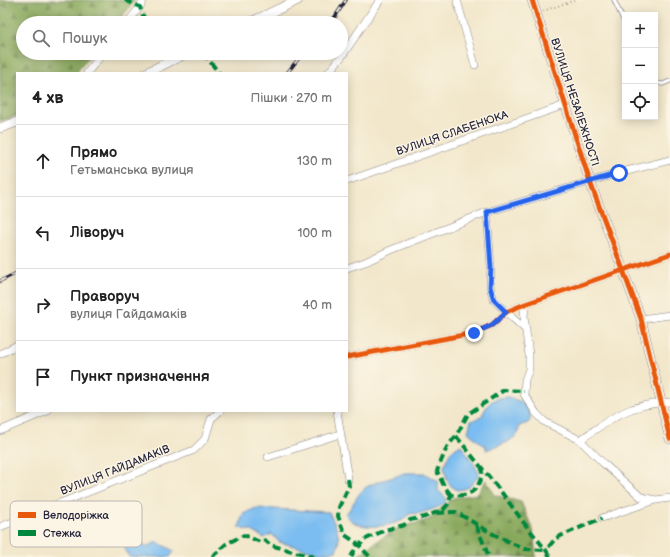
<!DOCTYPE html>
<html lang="uk">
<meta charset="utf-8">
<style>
:root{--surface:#fff;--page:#f6f6f6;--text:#222;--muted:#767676;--line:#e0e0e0}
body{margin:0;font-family:"Balsamiq Sans",sans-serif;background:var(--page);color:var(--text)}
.controls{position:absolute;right:12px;top:12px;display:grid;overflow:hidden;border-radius:0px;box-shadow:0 2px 10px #0003}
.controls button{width:36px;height:36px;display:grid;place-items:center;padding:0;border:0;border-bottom:1px solid var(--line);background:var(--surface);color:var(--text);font:20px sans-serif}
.stop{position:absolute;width:12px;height:12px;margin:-9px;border:3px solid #2563eb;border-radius:50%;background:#fff}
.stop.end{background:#2563eb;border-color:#fff;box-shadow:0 1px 4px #0008}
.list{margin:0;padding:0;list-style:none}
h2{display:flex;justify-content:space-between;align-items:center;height:52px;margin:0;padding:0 16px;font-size:17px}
h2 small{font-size:13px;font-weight:400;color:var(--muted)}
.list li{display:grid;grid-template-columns:26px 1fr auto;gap:12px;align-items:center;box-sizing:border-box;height:72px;padding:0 16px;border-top:1px solid var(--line)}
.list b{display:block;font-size:15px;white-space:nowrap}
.list p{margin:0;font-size:13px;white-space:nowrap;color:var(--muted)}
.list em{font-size:13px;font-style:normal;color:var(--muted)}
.icon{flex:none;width:22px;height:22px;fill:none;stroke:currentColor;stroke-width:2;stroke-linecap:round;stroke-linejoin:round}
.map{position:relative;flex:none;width:670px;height:557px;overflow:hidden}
.search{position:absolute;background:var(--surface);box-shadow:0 2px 10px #0003;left:16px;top:16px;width:332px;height:44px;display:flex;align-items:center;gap:10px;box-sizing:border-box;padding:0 14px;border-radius:22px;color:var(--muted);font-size:15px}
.panel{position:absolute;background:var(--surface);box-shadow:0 2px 10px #0003;left:16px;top:72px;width:332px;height:340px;border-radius:0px}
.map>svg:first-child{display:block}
.forest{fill:url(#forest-firs);stroke:#55654c}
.water{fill:#7bbdf1;stroke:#4e7096}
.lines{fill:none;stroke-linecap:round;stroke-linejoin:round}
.service-casing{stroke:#8a8483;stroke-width:5}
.minor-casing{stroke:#8a8483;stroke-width:8}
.tertiary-casing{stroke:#8a8483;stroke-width:10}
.path{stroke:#8a8483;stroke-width:1.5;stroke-dasharray:1 3;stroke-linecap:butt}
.service{stroke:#fff;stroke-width:3.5}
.minor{stroke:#fff;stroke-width:7}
.tertiary{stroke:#fff;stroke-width:9}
.rail-casing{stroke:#22223b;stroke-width:3.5}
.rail{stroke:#fcf5e5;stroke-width:2;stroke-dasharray:6;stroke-linecap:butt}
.quiet{stroke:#00873e;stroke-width:4;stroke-dasharray:8 4;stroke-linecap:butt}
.cycleway-casing{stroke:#fcf5e5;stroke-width:8}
.cycleway{stroke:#e8590c;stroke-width:5}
.route{stroke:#2563eb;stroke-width:5}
.labels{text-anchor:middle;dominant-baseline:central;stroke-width:3;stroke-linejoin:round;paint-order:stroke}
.street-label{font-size:11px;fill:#22223b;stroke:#fcf5e5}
.key{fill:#fcf5e5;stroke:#bbb6b2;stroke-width:1}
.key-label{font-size:11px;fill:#22223b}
</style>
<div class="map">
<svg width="670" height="557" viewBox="0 0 670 557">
<defs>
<pattern id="forest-firs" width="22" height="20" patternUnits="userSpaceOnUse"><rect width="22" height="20" fill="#88a85c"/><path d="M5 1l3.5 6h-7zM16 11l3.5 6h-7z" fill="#6f884d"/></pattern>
</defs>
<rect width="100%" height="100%" fill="#fcf5e5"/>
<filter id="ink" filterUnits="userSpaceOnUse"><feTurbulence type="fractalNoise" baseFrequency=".025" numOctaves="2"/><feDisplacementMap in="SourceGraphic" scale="8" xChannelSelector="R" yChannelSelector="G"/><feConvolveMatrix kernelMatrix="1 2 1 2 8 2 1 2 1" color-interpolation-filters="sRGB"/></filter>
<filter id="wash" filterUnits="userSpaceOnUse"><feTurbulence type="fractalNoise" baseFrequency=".012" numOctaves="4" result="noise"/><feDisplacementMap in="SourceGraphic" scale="16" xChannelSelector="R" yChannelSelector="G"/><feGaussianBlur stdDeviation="0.9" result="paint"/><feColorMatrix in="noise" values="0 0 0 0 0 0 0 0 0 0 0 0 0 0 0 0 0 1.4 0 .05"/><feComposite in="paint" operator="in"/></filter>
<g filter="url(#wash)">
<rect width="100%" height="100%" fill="#f2e7cb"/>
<path class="forest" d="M0 0H135L117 23H23V53H92L76 73H17V116L0 121Z
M486 480 495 495 521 502 533 530 536 557H356L376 542 398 528 428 520 453 498 477 494Z"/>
<path class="water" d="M508 397 522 402 530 413V420L528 423 519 426 518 434 508 442 486 450V446L482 444 468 432 471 421 481 417C489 402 491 398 508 397Z
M461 445 474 464 479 474C472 484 471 489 457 490L451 486 447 480 444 467 450 452Z
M404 473H424L438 481V490L446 498 445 503C438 508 428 511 420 513 417 514 413 513 410 514 407 515 405 518 403 520 388 527 355 532 346 514 353 506 357 494 365 488 377 480 392 479 404 473Z
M256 508 329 512C335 526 343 536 336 551L321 553 279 542 272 534 264 538 252 531 239 528 243 514Z
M136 535 146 547 157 542 174 551 170 557H129L120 538Z"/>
</g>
<g filter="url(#ink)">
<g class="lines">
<g class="service-casing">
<path id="service" d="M614 0 625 24
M655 83 663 84 670 81"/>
</g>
<g class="minor-casing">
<path id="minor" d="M457 0 475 65
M127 23 140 7 143 0
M87 73 103 53
M328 73 342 56 380 0
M347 181 565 105
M487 212 491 267 490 287 494 300 506 312 526 330
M347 268 365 262 391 250 487 212 619 173 670 160
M525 304 524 317 529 355V369L525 380 524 394 536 413 545 422 580 440 603 463 641 497 656 500
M641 319 670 315
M0 354 17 345
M347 357 474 333 492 325 506 312 525 304 670 254
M337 411 348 479
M0 431 47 411
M580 440C594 431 607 420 622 413 636 406 654 403 670 402
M268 457 340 434
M602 518 656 500 670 498
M0 527 194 450 205 439 211 419 220 411"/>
</g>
<g class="tertiary-casing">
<path id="tertiary" d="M532 0 590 182 623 270 641 319 670 439
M249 23 298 0
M146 73 187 53
M0 128 17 122"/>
</g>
<path class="path" d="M543 11 575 0"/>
<use href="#service" class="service"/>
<use href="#minor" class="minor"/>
<use href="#tertiary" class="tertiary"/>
<g class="rail-casing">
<path id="rail" d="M331 23 346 0
M287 73 303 53
M0 281 17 273"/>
</g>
<use href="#rail" class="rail"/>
<path class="quiet" d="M125 0 140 7 143 16 149 23
M203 53 219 73
M456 436 502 493 524 523 546 550
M348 479 349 486 339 507 338 516 345 535 357 543 370 557
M451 495 444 486 437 471 447 447 456 436 468 414 504 390 524 391
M437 513 456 512 491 533 524 549 546 550
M476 525 489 557
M212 557 226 544 244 535 260 542 265 540 270 545 314 557
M351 557 357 545H360L364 540 385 530 404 525 410 520 425 517 444 509 448 504 451 495C471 498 482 488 482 468
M550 557 546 550 556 538 602 518"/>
<g class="cycleway-casing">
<path id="cycleway" d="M532 0 590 182 623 270 641 319 670 439
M347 357 474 333 492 325 506 312 525 304 670 254"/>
</g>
<use href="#cycleway" class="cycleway"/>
</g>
</g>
<g class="lines" filter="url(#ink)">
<path class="route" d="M474 333 492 325 506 312 494 300 490 287 491 267 487 212 619 173"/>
</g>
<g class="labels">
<g class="street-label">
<text transform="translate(575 102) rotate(72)">ВУЛИЦЯ НЕЗАЛЕЖНОСТІ</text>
<text transform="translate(452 133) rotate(-19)">ВУЛИЦЯ СЛАБЕНЮКА</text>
<text transform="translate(115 470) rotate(-22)">ВУЛИЦЯ ГАЙДАМАКІВ</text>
</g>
</g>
<rect x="10" y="501" width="132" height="46" rx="6" class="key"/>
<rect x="18" y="512" width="18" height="6" fill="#e8590c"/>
<rect x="18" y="530" width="18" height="6" fill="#00873e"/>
<g class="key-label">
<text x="43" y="519">Велодоріжка</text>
<text x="43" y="537">Стежка</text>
</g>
</svg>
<div class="controls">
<button>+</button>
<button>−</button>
<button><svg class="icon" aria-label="locate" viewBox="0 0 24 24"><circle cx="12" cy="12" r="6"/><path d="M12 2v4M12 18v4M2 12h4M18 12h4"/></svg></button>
</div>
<div class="stop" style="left:619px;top:173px"></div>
<div class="stop end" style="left:474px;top:333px"></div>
<div class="search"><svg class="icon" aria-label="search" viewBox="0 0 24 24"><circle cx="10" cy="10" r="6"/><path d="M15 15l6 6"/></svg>Пошук</div>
<section class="panel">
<h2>4 хв<small>Пішки · 270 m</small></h2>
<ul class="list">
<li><svg class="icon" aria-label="ahead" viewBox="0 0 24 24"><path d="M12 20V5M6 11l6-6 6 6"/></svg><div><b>Прямо</b><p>Гетьманська вулиця</p></div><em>130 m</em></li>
<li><svg class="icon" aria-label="left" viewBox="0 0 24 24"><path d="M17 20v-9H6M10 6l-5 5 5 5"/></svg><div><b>Ліворуч</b></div><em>100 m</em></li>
<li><svg class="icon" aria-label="right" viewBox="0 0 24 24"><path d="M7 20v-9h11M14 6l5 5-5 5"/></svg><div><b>Праворуч</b><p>вулиця Гайдамаків</p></div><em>40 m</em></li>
<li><svg class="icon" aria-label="arrive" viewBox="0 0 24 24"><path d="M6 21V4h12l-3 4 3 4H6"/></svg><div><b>Пункт призначення</b></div></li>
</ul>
</section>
</div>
